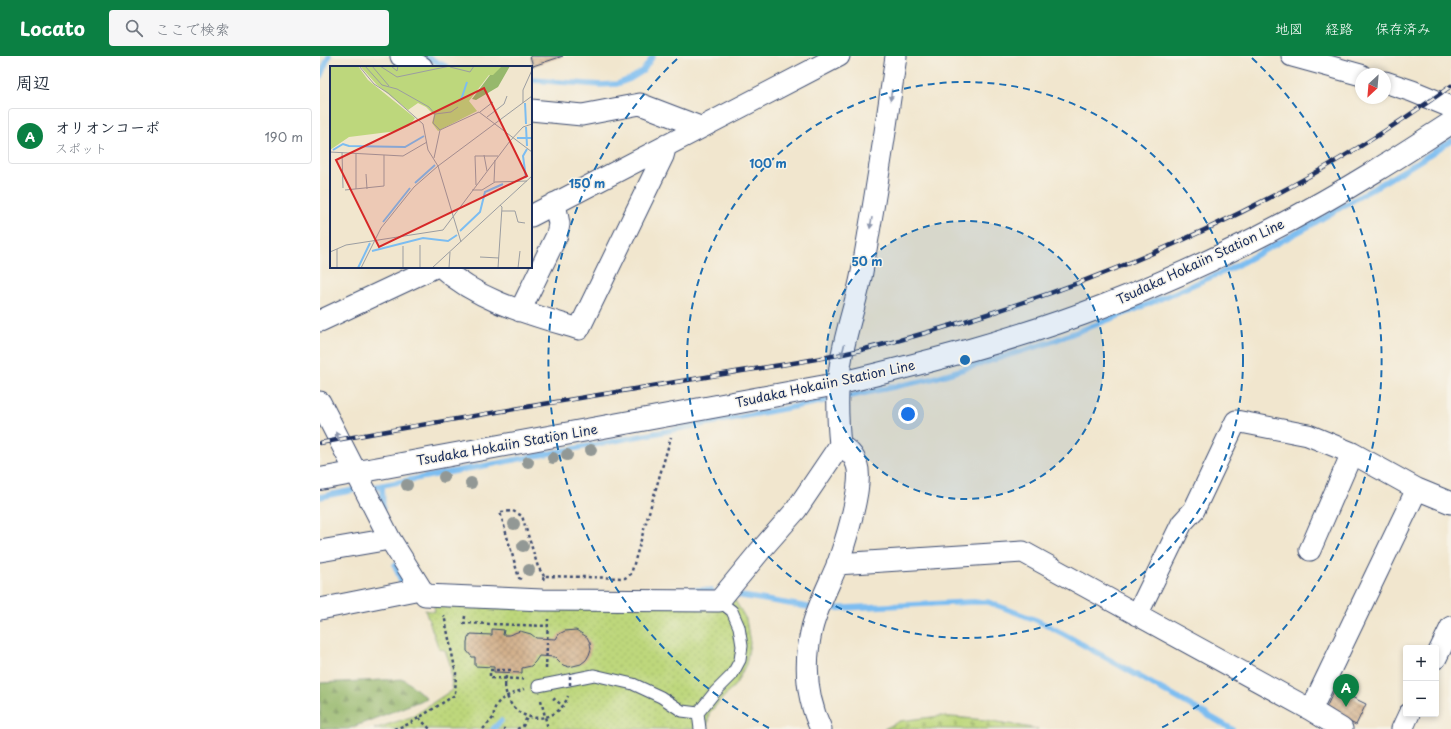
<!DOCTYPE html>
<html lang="ja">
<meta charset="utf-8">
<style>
:root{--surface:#fff;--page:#f6f6f7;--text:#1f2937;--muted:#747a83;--line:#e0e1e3;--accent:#0b8043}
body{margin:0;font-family:"Playpen Sans","Klee One",sans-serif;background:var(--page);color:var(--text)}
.controls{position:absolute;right:12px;bottom:12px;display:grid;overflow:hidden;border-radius:4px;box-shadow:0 2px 6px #0003}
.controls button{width:36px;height:36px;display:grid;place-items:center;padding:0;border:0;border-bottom:1px solid var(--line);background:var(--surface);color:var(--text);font:20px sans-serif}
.compass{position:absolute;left:1035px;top:12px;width:36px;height:36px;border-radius:50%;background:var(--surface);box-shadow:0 2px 6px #0003;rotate:206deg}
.you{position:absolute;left:588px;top:358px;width:14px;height:14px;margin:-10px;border:3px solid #fff;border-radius:50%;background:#1a73e8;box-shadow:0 0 0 6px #1a73e833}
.badge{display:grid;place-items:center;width:26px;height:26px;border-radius:50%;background:var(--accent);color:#fff;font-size:13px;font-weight:700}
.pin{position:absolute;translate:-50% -33px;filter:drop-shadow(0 1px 2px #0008)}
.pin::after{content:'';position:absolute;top:21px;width:14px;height:12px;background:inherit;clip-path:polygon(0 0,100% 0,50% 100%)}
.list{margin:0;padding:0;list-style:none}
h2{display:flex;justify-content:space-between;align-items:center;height:52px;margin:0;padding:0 16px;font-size:17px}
h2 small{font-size:13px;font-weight:400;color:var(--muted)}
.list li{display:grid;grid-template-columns:26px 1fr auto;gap:12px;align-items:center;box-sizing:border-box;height:56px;margin:0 8px 8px;padding:0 8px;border:1px solid var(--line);border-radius:4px}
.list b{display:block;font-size:15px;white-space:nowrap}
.list p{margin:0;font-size:13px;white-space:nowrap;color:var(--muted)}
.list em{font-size:13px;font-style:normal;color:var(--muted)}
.icon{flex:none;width:22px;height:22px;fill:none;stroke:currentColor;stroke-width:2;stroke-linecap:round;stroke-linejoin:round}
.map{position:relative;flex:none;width:1131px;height:673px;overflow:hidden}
header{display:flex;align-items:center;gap:24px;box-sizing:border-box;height:56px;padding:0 20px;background:var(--accent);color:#fff}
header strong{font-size:19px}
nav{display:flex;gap:22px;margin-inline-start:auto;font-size:14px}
.search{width:280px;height:36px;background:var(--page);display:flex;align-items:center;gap:10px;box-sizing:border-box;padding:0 14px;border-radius:4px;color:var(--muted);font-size:15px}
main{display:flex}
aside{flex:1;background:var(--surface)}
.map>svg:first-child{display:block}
.forest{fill:url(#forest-firs);stroke:#587465}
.cemetery{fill:url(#cemetery-stones);stroke:#6c836d}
.garden{fill:url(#garden-dots);stroke:#6c836d}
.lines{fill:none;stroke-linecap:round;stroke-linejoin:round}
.stream{stroke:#7cbdf1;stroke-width:5.5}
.building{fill:url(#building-cross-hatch)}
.service-casing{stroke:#3b4a6f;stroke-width:13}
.minor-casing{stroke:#3b4a6f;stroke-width:23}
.secondary-casing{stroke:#3b4a6f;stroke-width:24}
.path{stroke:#3b4a6f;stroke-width:2.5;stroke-dasharray:3 3;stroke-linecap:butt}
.service{stroke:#fff;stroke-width:11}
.minor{stroke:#fff;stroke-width:21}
.secondary{stroke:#fff;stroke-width:22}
.rail-casing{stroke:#1b2f5e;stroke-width:4.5}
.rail{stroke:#f7f3e8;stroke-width:3;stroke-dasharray:9;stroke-linecap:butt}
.path-bridge{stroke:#3b4a6f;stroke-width:2.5;stroke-dasharray:3 3;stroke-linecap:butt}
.tree{fill:#929895}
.oneway{fill:#8d97ae}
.ring{fill:none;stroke:#1f6fb2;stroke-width:2;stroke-dasharray:7 5}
.labels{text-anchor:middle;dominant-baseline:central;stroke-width:3;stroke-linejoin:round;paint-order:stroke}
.street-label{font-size:13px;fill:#1b2f5e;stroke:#f7f3e8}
.inset-river{fill:none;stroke:#7cbdf1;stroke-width:2}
.inset-road{fill:none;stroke:#9b9da1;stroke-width:1}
.view{fill:#d62828;fill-opacity:0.15;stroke:#d62828;stroke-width:2}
.inset-edge{fill:none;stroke:#1b2f5e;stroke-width:2}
.centre{fill:#1f6fb2;stroke:#f7f3e8;stroke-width:2}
.ring-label{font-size:12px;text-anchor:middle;font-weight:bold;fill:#1f6fb2;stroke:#f7f3e8;stroke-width:3;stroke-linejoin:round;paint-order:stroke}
</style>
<header>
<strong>Locato</strong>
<div class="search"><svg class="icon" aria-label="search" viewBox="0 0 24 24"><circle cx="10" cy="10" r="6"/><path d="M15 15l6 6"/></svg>ここで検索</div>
<nav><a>地図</a><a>経路</a><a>保存済み</a></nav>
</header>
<main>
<aside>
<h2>周辺<small></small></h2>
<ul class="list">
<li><span class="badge">A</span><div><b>オリオンコーポ</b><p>スポット</p></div><em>190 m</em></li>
</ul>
</aside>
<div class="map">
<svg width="1131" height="673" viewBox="0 0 1131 673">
<defs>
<pattern id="forest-firs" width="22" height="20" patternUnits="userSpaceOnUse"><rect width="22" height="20" fill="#96b86c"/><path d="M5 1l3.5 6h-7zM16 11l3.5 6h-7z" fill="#7a965c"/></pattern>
<pattern id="cemetery-stones" width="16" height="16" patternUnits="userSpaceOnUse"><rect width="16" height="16" fill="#bdd77c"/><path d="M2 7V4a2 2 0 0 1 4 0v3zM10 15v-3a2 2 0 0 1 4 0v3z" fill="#a2b96e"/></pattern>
<pattern id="garden-dots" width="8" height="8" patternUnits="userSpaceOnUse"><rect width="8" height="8" fill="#bdd77c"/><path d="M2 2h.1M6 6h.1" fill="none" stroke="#a2b96e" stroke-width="1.8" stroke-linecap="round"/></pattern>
<pattern id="building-cross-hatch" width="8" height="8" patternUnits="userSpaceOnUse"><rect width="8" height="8" fill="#d0ac85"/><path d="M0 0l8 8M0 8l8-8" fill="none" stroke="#a88c70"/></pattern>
</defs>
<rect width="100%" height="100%" fill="#f7f3e8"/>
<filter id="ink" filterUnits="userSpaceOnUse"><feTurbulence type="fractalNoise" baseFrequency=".025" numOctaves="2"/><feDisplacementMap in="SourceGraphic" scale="8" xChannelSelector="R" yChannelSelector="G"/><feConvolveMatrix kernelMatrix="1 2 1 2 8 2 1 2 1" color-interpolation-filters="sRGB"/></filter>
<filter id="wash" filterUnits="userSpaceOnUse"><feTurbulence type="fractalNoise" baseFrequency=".012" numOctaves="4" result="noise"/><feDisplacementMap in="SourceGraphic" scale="16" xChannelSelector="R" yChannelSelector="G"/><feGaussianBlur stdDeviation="0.9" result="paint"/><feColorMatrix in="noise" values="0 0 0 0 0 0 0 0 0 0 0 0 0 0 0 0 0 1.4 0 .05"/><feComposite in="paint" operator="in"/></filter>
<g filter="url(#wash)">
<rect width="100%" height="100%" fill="#f1e6ce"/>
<path class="forest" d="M84 623 107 642 28 673H0V627Z"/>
<path class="cemetery" d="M620 660 667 664 718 673H564L580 665Z"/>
<path class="garden" d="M414 543 426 563 430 587 426 608 416 628 389 657 387 673H54L91 661 132 634 130 608 125 594 119 593 105 554 115 556 114 549Z"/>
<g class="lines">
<path class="stream" d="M105 0 127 11
M0 21 9 0
M211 24 281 29 297 28 310 23 323 15 333 0
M62 429 63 452
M47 432 526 341 611 323 728 287 814 254 910 213 993 168 1093 109 1131 85
M0 441 39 433
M75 509 83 530H86
M364 534H384L392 535
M410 538 494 552
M503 553 651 546H668L716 564 744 578 912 673
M173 673 181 665"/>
</g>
<g id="blocks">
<path class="building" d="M210 0H243L213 10Z
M172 573 184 574 183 579H189L200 575 211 578 216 582 236 583 239 578 245 575 256 574 267 581 270 587 271 593 269 599 266 604 261 608 249 611 243 609 235 601 219 600 215 606 211 610 202 612V617L174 616V611L155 610V601H152L147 595V586L148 582 151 578 172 579Z
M1015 633 1046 648 1036 669 1005 654Z"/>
</g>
</g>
<g filter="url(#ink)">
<use href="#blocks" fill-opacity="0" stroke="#3b4a6f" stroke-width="1"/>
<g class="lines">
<g class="service-casing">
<path id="service" d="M218 630 274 619 313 628 341 641 362 655 378 657 380 673
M378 657 395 636 412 619 420 604 422 590 419 571 412 555 399 545"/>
</g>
<g class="minor-casing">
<path id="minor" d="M81 0 102 11
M972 0 1041 19
M1065 26 1092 35 1131 51
M211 54 262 59 320 48 380 71
M211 160 519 0
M121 211C160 246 210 258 259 273L343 100 346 89
M200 255 237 179 239 168 235 147
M0 265 115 211
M0 346 70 483 105 539 222 544 399 545 440 495 476 454 520 389C517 359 516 329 522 299 527 271 537 244 542 216 555 144 566 72 576 0
M990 494 1032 397
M0 495 70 483
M517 508 703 496 991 654 1022 673
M0 553 100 533
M817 559 862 467 874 454 916 365 988 379 1032 397 1097 433 1131 447
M1116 602 1131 571
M991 654 1097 433
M501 673C486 641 484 606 492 572 498 549 509 529 518 507 526 484 533 461 537 436 538 428 540 418 537 409 534 399 529 395 520 389
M1082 673 1089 658"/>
</g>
<g class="secondary-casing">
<path id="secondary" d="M0 423 517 328C608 306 699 283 786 249 879 213 971 167 1057 114 1082 99 1106 83 1131 67"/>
</g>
<path class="path" d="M201 523 199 522 180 456 193 455 202 460 218 511 224 520
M223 524 224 520 305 522 311 518 351 381
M145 560 144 567 228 570
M226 613 228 563
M191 614H170V622L201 623 205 624
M185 629C187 668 237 673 248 640
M233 642 243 650
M221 644 228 673
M99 662 110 673
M74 673 89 668 135 639 136 617 124 559
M163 673 174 661C172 643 190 639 204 633
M183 673H185
M197 673 203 670 207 661"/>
<use href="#service" class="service"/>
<use href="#minor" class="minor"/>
<use href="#secondary" class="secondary"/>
<g class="rail-casing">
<path id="rail" d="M0 387C124 364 250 344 374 323 424 314 474 308 523 298 574 287 624 272 674 256 837 204 992 130 1131 30"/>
</g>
<use href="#rail" class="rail"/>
<path class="path-bridge" d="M185 629 186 620
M250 629V619"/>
</g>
<g class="tree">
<circle cx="271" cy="394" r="6"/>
<circle cx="247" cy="399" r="6"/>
<circle cx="233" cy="402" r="6"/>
<circle cx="208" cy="406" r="6"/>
<circle cx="124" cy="421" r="6"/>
<circle cx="151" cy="427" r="6"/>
<circle cx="87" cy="429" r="6"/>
<circle cx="194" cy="468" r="6"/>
<circle cx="203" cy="490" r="6"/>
<circle cx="209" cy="514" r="6"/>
</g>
<defs><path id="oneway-solid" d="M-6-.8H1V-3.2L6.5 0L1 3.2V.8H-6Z"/></defs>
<g class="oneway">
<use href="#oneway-solid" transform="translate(571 39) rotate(98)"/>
<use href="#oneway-solid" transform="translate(551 167) rotate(100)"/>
<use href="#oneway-solid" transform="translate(523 294) rotate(104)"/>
<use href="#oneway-solid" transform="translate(18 381) rotate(-116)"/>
</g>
</g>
<circle cx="645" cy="304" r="139" fill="#1f6fb2" fill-opacity=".12"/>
<g class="ring">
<circle cx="645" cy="304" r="139"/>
<circle cx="645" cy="304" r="278"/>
<path d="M449 672A417 417 0 0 1 358 2M932 2A417 417 0 0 1 841 672"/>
</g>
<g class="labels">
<g class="street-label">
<text transform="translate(880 205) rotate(-25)">Tsudaka Hokaiin Station Line</text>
<text transform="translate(505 327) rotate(-12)">Tsudaka Hokaiin Station Line</text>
<text transform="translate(187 388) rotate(-10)">Tsudaka Hokaiin Station Line</text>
</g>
</g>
<g transform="translate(10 10)">
<rect width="202" height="202" fill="#f1e6ce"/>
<path d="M156 0H180L168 21 146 34 142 33 163 5Z" fill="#96b86c"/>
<path d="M0 0H28L38 14 85 52 79 60 67 65 19 71 0 84Z" fill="#bdd77c"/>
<path d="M30 0H172L163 9H159L139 35 147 45 108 65 102 57 104 49 96 41 88 37 78 44 47 19Z" fill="#bdd77c"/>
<path class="inset-river" d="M131 34 137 16M195 37 196 58M196 61 197 80M187 72H202M3 84 13 78 19 80 75 81 94 70M196 112 193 90 197 83M85 117 105 99M53 156 80 122M130 165 150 146 155 126 173 118M42 185 93 172 118 175 127 169M28 202 40 177"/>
<path class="inset-road" d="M29 0 44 18 58 27 93 58 98 84 108 100 131 176M35 0 52 19 67 23 99 41 105 48 121 46 128 41M42 0 59 20M50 0 67 11 120 0M61 0 67 5 68 0M120 1 140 6 144 0M193 37V24L202 4M150 46 163 36M105 48 103 57 110 64M157 51 174 38 177 30M0 86 73 90 97 76M12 86 13 122M26 87V123M154 89 157 105M104 92 110 64 149 46 202 86M36 108 37 123M164 116 165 94M146 119 145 90H168M15 124 54 120V89M142 124H152L165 116 197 115M172 145H185L188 156 195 157M90 179V202M7 183V202M0 186 16 179 113 164 180 75 193 61 202 58M150 191 169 192M31 202 51 162 84 121 108 100 202 30M73 202V180M102 202 202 110M119 202 120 186M168 202 172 141 170 139M188 202 190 185"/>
<path class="view" d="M154 22 197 110 49 181 6 94Z"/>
<rect width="202" height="202" class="inset-edge"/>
</g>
<circle cx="645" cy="304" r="6" class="centre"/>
<g class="ring-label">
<text x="448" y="112">100 m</text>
<text x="267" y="132">150 m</text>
<text x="547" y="210">50 m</text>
</g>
</svg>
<div class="controls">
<button>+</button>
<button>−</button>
</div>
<svg class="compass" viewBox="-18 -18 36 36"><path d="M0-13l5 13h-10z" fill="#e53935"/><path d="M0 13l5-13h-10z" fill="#747a83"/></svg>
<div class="you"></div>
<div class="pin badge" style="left:1026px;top:651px">A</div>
</div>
</main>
